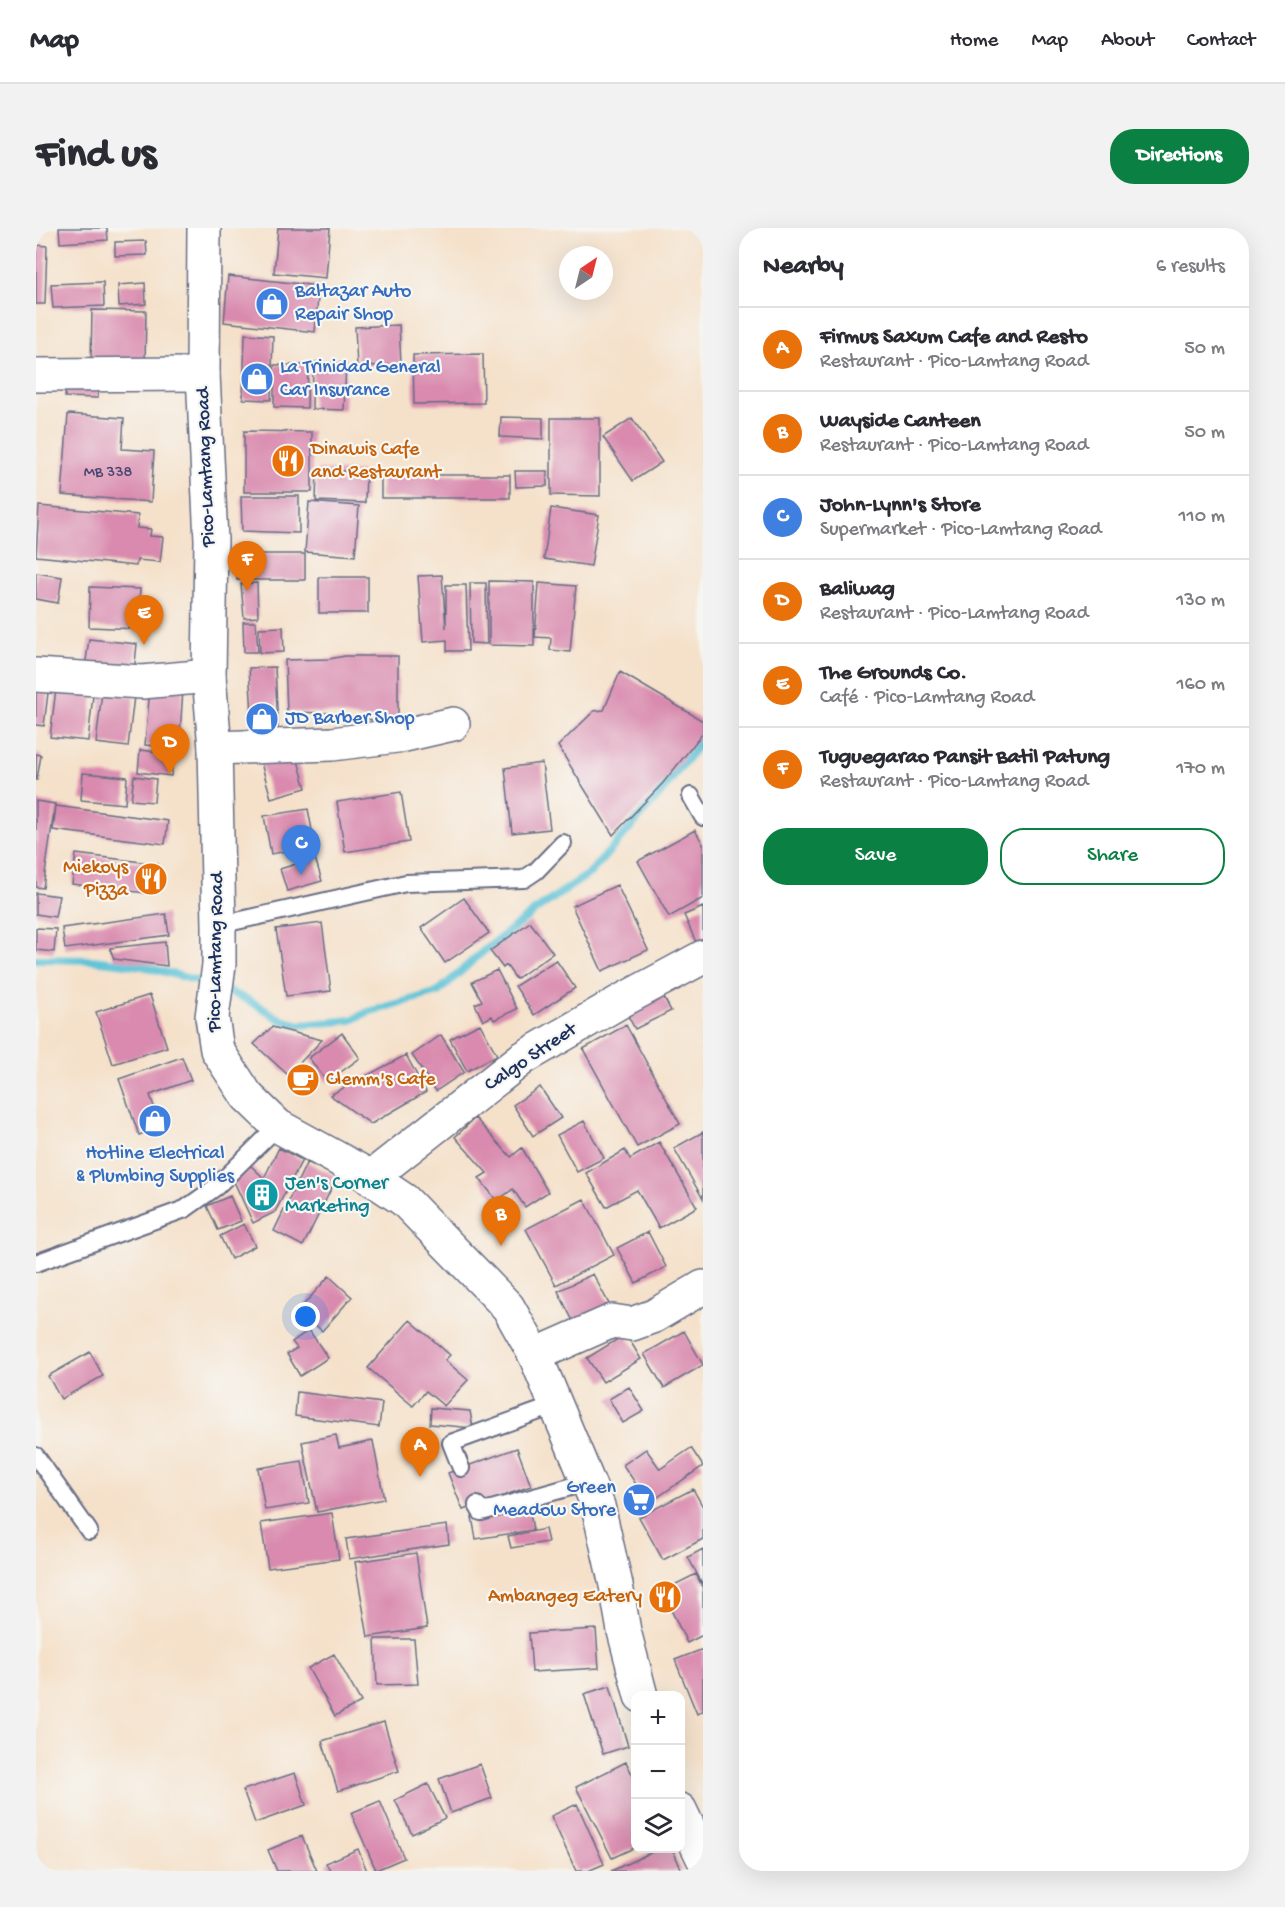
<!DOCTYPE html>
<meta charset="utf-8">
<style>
:root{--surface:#fff;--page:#f2f2f3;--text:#2b2b33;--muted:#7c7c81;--line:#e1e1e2;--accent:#0b8043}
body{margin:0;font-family:"Gochi Hand",sans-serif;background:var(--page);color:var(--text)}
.controls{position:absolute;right:18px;bottom:18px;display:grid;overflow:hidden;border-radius:12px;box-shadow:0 6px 24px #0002}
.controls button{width:54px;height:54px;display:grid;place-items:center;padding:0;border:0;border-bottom:2px solid var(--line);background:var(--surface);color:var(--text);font:30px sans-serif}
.compass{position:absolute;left:523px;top:18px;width:54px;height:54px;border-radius:50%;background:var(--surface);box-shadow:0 6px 24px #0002;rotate:35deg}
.you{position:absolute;left:270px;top:1089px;width:21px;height:21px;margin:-15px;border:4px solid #fff;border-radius:50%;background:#1a73e8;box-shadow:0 0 0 9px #1a73e833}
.badge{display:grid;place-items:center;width:39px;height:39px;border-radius:50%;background:var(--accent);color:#fff;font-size:20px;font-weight:700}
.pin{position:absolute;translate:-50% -50px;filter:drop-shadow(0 2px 3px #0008)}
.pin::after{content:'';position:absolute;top:32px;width:21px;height:18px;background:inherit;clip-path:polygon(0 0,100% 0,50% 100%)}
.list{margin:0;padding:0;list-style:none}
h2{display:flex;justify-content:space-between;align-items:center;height:78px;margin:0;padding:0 24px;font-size:26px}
h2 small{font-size:20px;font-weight:400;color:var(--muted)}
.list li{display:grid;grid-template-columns:39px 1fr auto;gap:18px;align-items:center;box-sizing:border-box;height:84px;padding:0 24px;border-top:2px solid var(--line)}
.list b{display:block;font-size:22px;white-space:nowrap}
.list p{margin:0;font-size:20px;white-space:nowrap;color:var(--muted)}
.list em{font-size:20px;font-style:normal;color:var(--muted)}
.actions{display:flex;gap:12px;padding:18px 24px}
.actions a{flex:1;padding:14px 0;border:2px solid var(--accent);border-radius:24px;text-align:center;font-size:21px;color:var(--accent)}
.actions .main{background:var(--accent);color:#fff}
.icon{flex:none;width:33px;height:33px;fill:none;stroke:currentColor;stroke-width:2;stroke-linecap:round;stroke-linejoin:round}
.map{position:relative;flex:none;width:667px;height:1643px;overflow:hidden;border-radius:24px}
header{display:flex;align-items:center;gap:36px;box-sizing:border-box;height:84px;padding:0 30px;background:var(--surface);border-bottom:2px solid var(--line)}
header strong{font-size:28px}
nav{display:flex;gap:33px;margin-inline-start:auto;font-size:21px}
.intro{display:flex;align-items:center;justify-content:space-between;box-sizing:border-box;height:144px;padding:0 36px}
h1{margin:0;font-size:42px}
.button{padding:15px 27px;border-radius:24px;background:var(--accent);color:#fff;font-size:21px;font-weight:700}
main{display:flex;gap:36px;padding:0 36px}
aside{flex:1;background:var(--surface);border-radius:24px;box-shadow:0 6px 24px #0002}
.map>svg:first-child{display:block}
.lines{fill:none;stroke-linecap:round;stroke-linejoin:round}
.stream{stroke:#58c1d5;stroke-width:8}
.building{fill:#d98aae}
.service-casing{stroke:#676d84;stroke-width:20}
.minor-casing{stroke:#676d84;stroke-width:36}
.primary-casing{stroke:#676d84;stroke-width:36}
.service{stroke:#fff;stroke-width:16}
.minor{stroke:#fff;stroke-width:33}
.primary{stroke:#fff;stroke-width:33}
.labels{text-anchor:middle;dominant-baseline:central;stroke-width:4.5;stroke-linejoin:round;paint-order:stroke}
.number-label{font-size:16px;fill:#4a4672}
.shop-label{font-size:20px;fill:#366cbe;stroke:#f6f6f2;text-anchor:start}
.food-label{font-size:20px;fill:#c56008;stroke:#f6f6f2;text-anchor:start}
.street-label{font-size:20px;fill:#1b2f5e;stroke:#f6f6f2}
.culture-label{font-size:20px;fill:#0d838f;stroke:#f6f6f2;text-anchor:start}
</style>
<header>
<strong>Map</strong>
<nav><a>Home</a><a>Map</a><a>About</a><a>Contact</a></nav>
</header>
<div class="intro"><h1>Find us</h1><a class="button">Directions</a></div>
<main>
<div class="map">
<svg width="667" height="1643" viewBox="0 0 667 1643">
<rect width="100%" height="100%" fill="#f6f6f2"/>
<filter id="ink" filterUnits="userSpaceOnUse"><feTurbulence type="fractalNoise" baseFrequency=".0167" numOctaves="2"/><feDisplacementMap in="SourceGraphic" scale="12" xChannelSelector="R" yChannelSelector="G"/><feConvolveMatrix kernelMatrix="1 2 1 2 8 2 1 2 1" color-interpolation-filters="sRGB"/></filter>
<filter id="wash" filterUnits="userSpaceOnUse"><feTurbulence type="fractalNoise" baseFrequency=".008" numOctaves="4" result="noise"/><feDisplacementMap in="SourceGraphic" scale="24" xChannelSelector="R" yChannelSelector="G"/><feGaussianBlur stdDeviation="1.35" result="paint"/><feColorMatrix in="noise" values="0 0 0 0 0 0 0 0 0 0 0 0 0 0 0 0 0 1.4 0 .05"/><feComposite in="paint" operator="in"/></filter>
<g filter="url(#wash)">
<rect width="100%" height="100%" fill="#f5e1ca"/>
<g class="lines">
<path class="stream" d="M0 731 57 732 106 738 174 756
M186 761 212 772 246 792 264 797 316 792 332 784 402 764 444 726 500 682 554 645 622 568 667 511"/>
</g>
<g id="blocks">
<path class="building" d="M23 0H71L72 12 24 15Z
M242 0H294L290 50 238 45Z
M110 13 111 27 79 28V14Z
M0 17 11 18 9 76H0Z
M192 48 283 58 279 104 188 94Z
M67 54 68 78 17 80 15 56Z
M109 55 110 76 83 78 82 57Z
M56 82 110 83 109 134 55 133Z
M363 97 365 136 321 139 319 99Z
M209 106 237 108 235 172 207 171Z
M447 126 448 175 378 176 377 127Z
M277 134 310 135 308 182 276 181Z
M238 137H272L271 180 238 179Z
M30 150 63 151 62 170 29 169Z
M32 186 88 190 86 221 118 223 115 274 26 267Z
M465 189 507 190V211L464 209Z
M515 190H564V268L515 267Z
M596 190 626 234 597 253 567 209Z
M208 203 276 204V264H208Z
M281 242 330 244 329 275 280 273Z
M479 243H511V258L480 259Z
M345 247H474V270H345Z
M205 268H263V305L206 303Z
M273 274 323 278 319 328 269 324Z
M3 278 102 287 101 300 115 301 114 308 127 309 124 334 101 332 100 338 0 328Z
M515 280 563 287 555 338 508 331Z
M201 326H269V352H201Z
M0 345 26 349 22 375 0 371Z
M406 347 410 400V357H430L432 423H411V412L387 414 382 348Z
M283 349H332V385H283Z
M453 353 498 354V418L453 417Z
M221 355 222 389 208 390 205 356Z
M434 355H450L451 416 435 415Z
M503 355 540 358 534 424 514 422 515 410 499 409Z
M54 359 104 361 102 401 53 399Z
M207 394H220L222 424H208Z
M247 399 248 424 224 425 223 400Z
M53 411 101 416 98 445 49 440Z
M309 428H362V496L293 485 251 484 249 432 293 431Z
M239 439 242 500 217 501 213 440Z
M584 444 667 493V505L627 555 577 607 522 518 558 483 568 482Z
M21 453 58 458 52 513 14 509Z
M114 460 147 462 143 520 109 517Z
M0 463 12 465 8 498 0 497Z
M66 464 98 468 92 519 60 515Z
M104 522 138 526 135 548 102 544Z
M0 526 5 527 1 552H0Z
M260 526 270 560 235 570 225 535Z
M506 535 514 601 476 605 469 540Z
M47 545 91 549 89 576 45 572Z
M98 548 120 551 118 574 95 572Z
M365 564 373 614 309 624 301 574Z
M0 573 19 576 7 660 0 659Z
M20 578 132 593 129 616 17 602Z
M272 581 279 618 235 626 228 588Z
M659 602 667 616V670L633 689 602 633Z
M40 626 122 636 118 666 36 656Z
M279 630 286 653 251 663 244 641Z
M581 657 612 722 566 743 536 678Z
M0 665 23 668 19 689 0 686Z
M428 670 453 705 409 735 385 700Z
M667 679V719L663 721 648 687Z
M130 686 133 707 29 721 26 700Z
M494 694 517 725 480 751 470 737 467 740 454 723Z
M286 695 295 763 250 768 240 701Z
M0 700 20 701 18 724 0 722Z
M129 714 131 738 78 731 74 720Z
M520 732 539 760 498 787 479 758Z
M461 742 481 781 458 792 456 788 447 793 439 776 446 773 436 754Z
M625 764 635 783 599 801 589 782Z
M114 767 131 819 77 836 60 784Z
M444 796 461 827 431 843 414 811Z
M590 797 644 896 601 919 547 821Z
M236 799 286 812 252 847 218 816Z
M306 805 324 830 291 854 273 830Z
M405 807 428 844 400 863 376 827Z
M370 827 390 864 335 896 294 867Z
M146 829 155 852 114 867 125 899 103 907 83 851Z
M268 839 280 851 267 864 255 853Z
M504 859 525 890 497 908 477 877Z
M439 890 475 929 486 920 512 964 489 979 477 961 461 973 443 950 451 945 419 909Z
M548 893 568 930 541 944 521 907Z
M667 904V971L638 920Z
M623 914 661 979 623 1000 601 962 570 979 550 945 589 922 594 931Z
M243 920 266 932 239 984 217 995 195 947 215 938 228 950Z
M271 934 301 949 267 1018 238 1003Z
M194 968 205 993 182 1002 171 978Z
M548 971 578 1027 520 1057 490 1001Z
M208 996 219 1018 195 1031 184 1008Z
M612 1004 630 1039 600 1055 581 1020Z
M557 1046 573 1076 537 1093 522 1063Z
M293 1048 316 1069 286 1103 263 1082Z
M374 1092 414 1127 409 1132 432 1152 408 1178 390 1163 377 1178 332 1140Z
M273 1102 292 1130 264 1148 251 1126 261 1120 256 1114Z
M648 1103 667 1137 628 1160 608 1126Z
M590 1106 605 1131 567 1154 551 1130Z
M54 1124 67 1148 25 1171 12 1148Z
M593 1159 608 1183 587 1195 573 1171Z
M261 1164 346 1175 343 1199 259 1188Z
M395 1180 434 1183 437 1200 394 1196Z
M300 1207 303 1220 337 1213 348 1271 281 1284 266 1214Z
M481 1220 495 1258 427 1282 412 1245Z
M655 1220 667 1238 613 1275 587 1237 610 1221 624 1241Z
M266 1233 273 1275 229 1282 222 1240Z
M657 1261 667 1279V1311L627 1332 603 1289Z
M493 1280 497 1302 440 1311 436 1289Z
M296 1285 303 1331 232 1340 225 1295Z
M411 1297 413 1316 313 1331 310 1311Z
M509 1301 512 1314 475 1320 472 1308Z
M667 1321V1357L652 1329Z
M380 1325 391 1400 332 1409 319 1334Z
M660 1346 667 1361V1407L651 1415 626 1363Z
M560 1401 563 1440 496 1444 493 1405Z
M339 1411H378L382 1456 341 1457Z
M667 1421V1483L661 1486 639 1432Z
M298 1426 325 1474 299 1488 272 1440Z
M574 1458 592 1518 567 1526 548 1466Z
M348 1494 363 1543 302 1563 286 1513Z
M590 1534 600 1554V1619L576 1630 540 1559Z
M444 1536 456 1570 415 1585 403 1551Z
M259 1545 270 1577 219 1595 207 1562Z
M392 1556 409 1590 376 1606 359 1572Z
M344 1573 368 1630 340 1642 315 1585Z
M541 1576 568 1636 552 1643H540L515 1588Z
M266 1608 281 1643H241L232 1622Z
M625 1620H636L646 1643H575Z
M322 1621 331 1643H294L290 1635Z"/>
</g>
</g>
<g filter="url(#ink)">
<use href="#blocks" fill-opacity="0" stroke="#676d84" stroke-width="1.5"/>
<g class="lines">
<g class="service-casing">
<path id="service" d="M655 568 667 589
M183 697 370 655 488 651 500 643 527 615
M0 1035 149 981 180 959 242 898
M0 1228 53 1303
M425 1240 415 1215 520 1177
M441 1277 445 1284 552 1254"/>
</g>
<g class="minor-casing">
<path id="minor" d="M0 147 167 146
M0 447 106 454 173 448
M179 520 296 516 369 507 417 496
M334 950 487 830 587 772 667 729
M499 1127 576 1093 596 1096 618 1088 667 1059"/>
</g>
<g class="primary-casing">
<path id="primary" d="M168 0 167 146 175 312 173 448 179 520 183 697V737L176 789 181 822 211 868 242 898 326 944 368 972 472 1079 499 1127 562 1278 580 1357 588 1403 605 1468
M644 1582 667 1630"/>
</g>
<use href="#service" class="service"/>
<use href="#minor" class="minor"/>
<use href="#primary" class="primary"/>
</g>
</g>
<defs>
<g id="shop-disc" transform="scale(1.725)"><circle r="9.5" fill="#3f7fe0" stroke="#f6f6f2"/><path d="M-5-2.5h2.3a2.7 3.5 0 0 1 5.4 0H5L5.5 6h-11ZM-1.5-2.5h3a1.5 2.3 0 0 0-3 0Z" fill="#fff"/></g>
<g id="restaurant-disc" transform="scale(1.725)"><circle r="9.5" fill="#e8710a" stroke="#f6f6f2"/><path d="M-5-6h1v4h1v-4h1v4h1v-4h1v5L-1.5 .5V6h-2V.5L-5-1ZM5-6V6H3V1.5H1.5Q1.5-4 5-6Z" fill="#fff"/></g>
<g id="cafe-disc" transform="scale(1.725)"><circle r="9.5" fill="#e8710a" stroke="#f6f6f2"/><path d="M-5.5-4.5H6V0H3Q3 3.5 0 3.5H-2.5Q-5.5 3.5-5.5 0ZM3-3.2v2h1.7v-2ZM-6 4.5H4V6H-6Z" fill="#fff"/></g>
<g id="building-disc" transform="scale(1.725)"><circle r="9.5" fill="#0f9aa8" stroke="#f6f6f2"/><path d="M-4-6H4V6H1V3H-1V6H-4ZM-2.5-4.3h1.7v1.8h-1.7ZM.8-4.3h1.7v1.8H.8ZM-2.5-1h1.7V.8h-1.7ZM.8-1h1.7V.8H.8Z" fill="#fff"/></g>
<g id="supermarket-disc" transform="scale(1.725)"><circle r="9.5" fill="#3f7fe0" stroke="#f6f6f2"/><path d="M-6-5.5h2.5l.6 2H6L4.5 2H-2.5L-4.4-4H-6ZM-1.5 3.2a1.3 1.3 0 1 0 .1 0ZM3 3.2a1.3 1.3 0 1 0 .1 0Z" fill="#fff"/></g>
</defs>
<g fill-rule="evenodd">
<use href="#shop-disc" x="236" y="76"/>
<use href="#shop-disc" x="221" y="151"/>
<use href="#restaurant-disc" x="252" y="233"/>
<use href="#shop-disc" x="226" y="491"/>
<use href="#restaurant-disc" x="115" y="651"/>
<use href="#cafe-disc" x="267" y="852"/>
<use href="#shop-disc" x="119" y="893"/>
<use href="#building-disc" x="226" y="967"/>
<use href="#supermarket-disc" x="603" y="1272"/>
<use href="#restaurant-disc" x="629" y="1369"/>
</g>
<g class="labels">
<g class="number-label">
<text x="72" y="245">MB 338</text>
</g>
<g class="shop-label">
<text x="259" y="64">Baltazar Auto<tspan x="259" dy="23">Repair Shop</tspan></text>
<text x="244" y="140">La Trinidad General<tspan x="244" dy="23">Car Insurance</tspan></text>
<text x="249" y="491">JD Barber Shop</text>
<text x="119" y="926" text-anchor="middle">Hotline Electrical<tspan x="119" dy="23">&amp; Plumbing Supplies</tspan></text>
<text x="580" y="1260" text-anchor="end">Green<tspan x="580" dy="23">Meadow Store</tspan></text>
</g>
<g class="food-label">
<text x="275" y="222">Dinawis Cafe<tspan x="275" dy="23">and Restaurant</tspan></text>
<text x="92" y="640" text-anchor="end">Miekoys<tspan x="92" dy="23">Pizza</tspan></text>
<text x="290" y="852">Clemm's Cafe</text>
<text x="606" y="1369" text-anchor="end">Ambangeg Eatery</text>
</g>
<g class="street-label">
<text transform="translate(171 239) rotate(-92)">Pico-Lamtang Road</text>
<text transform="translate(181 724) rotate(-89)">Pico-Lamtang Road</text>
<text transform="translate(495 830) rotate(-34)">Calgo Street</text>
</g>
<g class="culture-label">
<text x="249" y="956">Jen's Corner<tspan x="249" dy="23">Marketing</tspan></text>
</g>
</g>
</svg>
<div class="controls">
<button>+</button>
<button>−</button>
<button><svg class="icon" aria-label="layers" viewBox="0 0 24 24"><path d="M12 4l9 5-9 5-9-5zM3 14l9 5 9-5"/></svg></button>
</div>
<svg class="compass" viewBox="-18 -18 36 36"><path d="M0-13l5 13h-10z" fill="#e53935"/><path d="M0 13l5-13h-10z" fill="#7c7c81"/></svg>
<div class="you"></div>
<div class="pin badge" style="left:384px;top:1249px;background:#e8710a">A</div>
<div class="pin badge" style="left:465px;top:1018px;background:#e8710a">B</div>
<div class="pin badge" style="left:265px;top:647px;background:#3f7fe0">C</div>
<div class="pin badge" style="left:134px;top:546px;background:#e8710a">D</div>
<div class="pin badge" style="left:108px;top:417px;background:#e8710a">E</div>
<div class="pin badge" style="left:211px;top:363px;background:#e8710a">F</div>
</div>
<aside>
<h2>Nearby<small>6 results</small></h2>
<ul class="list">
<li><span class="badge" style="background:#e8710a">A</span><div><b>Firmus Saxum Cafe and Resto</b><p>Restaurant · Pico-Lamtang Road</p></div><em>50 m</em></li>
<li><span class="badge" style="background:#e8710a">B</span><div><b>Wayside Canteen</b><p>Restaurant · Pico-Lamtang Road</p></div><em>50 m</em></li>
<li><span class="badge" style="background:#3f7fe0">C</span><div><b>John-Lynn's Store</b><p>Supermarket · Pico-Lamtang Road</p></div><em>110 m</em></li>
<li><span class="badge" style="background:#e8710a">D</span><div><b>Baliwag</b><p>Restaurant · Pico-Lamtang Road</p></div><em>130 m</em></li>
<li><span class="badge" style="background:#e8710a">E</span><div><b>The Grounds Co.</b><p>Café · Pico-Lamtang Road</p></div><em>160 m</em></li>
<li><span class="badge" style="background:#e8710a">F</span><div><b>Tuguegarao Pansit Batil Patung</b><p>Restaurant · Pico-Lamtang Road</p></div><em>170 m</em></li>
</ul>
<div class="actions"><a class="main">Save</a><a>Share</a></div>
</aside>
</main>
